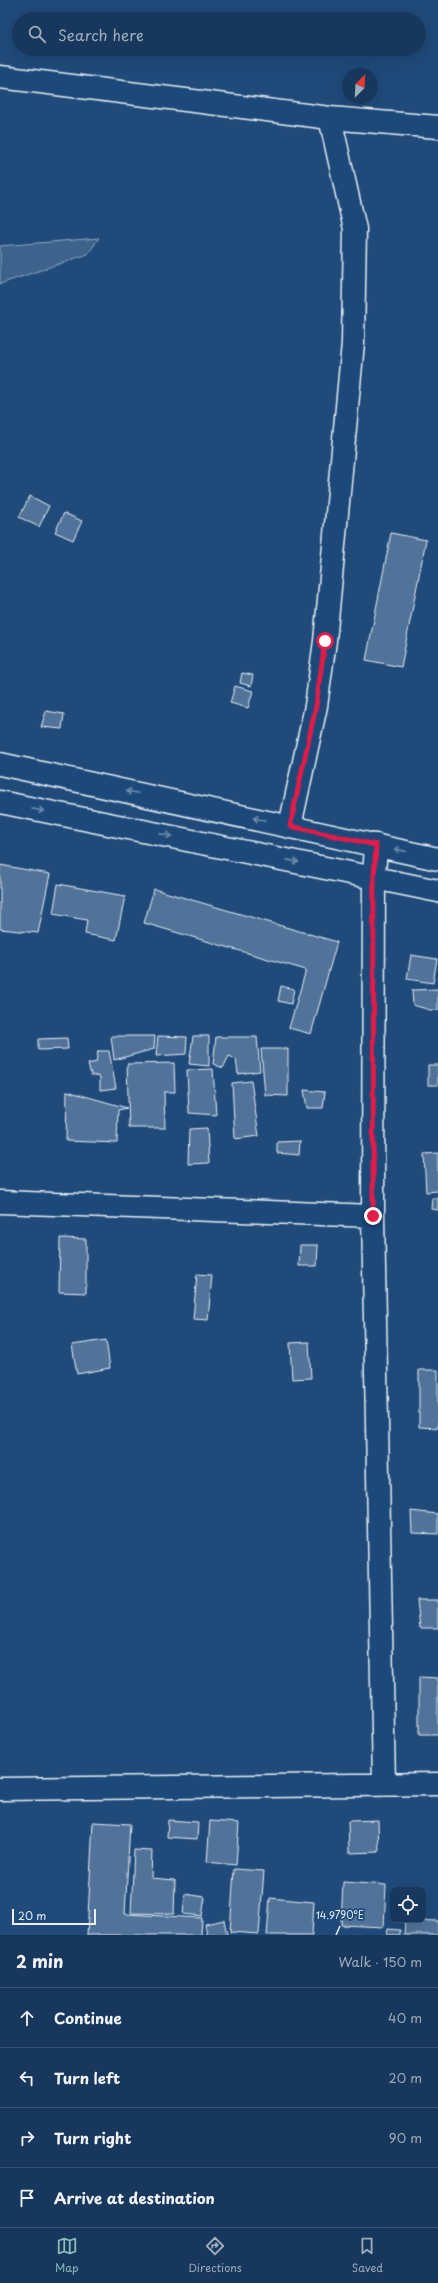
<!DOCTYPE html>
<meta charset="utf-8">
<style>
:root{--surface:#17385c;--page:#203f62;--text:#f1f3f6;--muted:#9eacbb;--line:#365272;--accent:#8bbbb9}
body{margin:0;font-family:"Playpen Sans",sans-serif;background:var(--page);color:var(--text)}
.controls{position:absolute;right:12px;bottom:12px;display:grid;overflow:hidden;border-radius:8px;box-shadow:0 4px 16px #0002}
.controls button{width:36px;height:36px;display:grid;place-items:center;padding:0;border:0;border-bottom:1px solid var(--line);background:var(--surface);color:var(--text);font:20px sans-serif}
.compass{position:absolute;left:342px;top:68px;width:36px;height:36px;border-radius:50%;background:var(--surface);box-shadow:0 4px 16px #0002;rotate:24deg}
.scale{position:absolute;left:12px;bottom:10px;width:84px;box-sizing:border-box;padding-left:4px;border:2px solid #e8f1f8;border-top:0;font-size:11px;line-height:14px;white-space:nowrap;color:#e8f1f8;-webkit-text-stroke:3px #1f4a7a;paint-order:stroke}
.stop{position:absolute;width:12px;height:12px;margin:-9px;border:3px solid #e11d48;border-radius:50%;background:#fff}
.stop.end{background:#e11d48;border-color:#fff;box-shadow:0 1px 4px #0008}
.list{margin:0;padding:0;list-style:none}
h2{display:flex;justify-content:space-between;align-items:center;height:52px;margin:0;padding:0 16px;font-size:17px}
h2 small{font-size:13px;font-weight:400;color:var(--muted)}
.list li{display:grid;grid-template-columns:26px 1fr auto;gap:12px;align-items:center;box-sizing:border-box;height:60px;padding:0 16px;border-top:1px solid var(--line)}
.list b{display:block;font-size:15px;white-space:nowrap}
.list em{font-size:13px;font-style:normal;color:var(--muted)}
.icon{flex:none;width:22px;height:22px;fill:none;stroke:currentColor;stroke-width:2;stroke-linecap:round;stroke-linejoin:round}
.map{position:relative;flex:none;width:438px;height:1935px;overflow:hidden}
.search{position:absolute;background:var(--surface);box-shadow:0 4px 16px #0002;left:12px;right:12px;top:12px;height:44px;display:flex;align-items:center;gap:10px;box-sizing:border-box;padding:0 14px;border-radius:22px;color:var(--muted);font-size:15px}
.sheet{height:292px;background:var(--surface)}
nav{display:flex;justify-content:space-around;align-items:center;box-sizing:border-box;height:56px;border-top:1px solid var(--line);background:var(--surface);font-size:11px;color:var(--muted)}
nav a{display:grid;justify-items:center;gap:2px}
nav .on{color:var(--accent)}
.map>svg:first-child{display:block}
.green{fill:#3c628c;stroke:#92aac2}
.building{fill:#517399;stroke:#e8f1f8}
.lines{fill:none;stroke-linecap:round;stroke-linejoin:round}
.minor-casing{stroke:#e8f1f8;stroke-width:25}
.tertiary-casing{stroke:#e8f1f8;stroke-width:25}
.minor{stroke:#1f4a7a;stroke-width:22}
.tertiary{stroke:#1f4a7a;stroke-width:22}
.oneway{stroke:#6f8dac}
.route{stroke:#e11d48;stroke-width:5}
.ticks{fill:none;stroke:#e8f1f8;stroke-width:1.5}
.ticks-label{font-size:10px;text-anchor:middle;fill:#e8f1f8;stroke:#1f4a7a;stroke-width:3.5;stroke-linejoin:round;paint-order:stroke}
</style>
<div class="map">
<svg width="438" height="1935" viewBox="0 0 438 1935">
<rect width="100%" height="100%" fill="#1f4a7a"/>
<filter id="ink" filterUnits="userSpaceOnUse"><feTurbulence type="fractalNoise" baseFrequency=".025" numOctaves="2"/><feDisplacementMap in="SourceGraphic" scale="8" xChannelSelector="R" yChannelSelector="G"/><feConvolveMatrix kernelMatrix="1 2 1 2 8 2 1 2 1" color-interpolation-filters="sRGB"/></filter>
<g filter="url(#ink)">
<path class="green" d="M99 238 88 254 0 284V246Z"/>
<path class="building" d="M30 496 49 506 39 527 19 517Z
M64 513 82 521 73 540 55 532Z
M391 533 426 540 401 667 366 660Z
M242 673 253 675 251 686 240 683Z
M235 686 253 691 248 708 230 703Z
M46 711 64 714 62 729 41 727Z
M0 865 50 874 38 933 0 929Z
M58 884 125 896 116 940 85 934 87 920 53 914Z
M154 889 337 942 311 1034 289 1028 306 970 144 923Z
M411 955 437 959 433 983 407 979Z
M281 986 294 989 291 1004 278 1001Z
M438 989V1010H430L413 1005 412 990Z
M111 1036H155L154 1049 114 1060Z
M158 1036 187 1037 186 1054 156 1056Z
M193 1036H209V1066L189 1064Z
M216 1037H257L260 1071 238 1074 236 1059 229 1056 223 1068 213 1064Z
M67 1038 68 1049 38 1050V1039Z
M261 1049H288V1096L265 1095Z
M98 1051H109L116 1088 100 1090V1077L91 1075 88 1064 96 1062Z
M174 1063 175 1092H164L165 1128H129L127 1064Z
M428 1065H438V1085H428Z
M213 1069 216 1115 189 1113 187 1070Z
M251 1081 259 1136 235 1139 232 1083Z
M304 1090 325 1092 323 1108H307Z
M67 1091 127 1108 118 1110 117 1143 66 1141Z
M207 1128 209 1163 188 1164 189 1129Z
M300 1141 299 1155 277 1153V1142Z
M438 1153V1191L426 1192 424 1154Z
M432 1198H438V1210L431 1209Z
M60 1238 86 1239V1293L59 1292Z
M300 1245H318L317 1266H299Z
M197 1274 212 1275 208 1320 193 1319Z
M106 1340 110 1368 77 1374 72 1345Z
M309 1342 311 1378 292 1379 290 1343Z
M419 1370H438V1428L419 1427Z
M411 1511 438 1514V1534L412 1533Z
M417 1600H438V1628H420Z
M419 1677 438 1678V1735H419Z
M168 1820 198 1822 197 1839 167 1837Z
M378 1820 379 1852 349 1853 348 1821Z
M210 1821 239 1823 236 1865 207 1862Z
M93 1822 130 1824 125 1914 202 1918 201 1935H87Z
M134 1850 152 1851 151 1878 175 1880 174 1914 131 1913Z
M234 1869 264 1871 259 1934 230 1932Z
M343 1882 386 1885 384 1927 341 1925Z
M185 1894 205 1897 202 1916 183 1914Z
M270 1898 314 1902 312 1935H267Z
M224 1920 227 1935H207L205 1924Z
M405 1920 438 1921V1935H404Z
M388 1929 400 1930V1935H387Z"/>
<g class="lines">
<g class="minor-casing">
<path id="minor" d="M0 77 330 118 438 127
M290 826 316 706 325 641 353 343 355 229 330 118
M376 845 374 877 373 1216 384 1784
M0 1202 373 1216
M0 1789 438 1784"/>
</g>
<g class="tertiary-casing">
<path id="tertiary" d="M0 764 438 859
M0 802 438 891"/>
</g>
<use href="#minor" class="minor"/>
<use href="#tertiary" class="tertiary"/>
</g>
<defs><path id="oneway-shaft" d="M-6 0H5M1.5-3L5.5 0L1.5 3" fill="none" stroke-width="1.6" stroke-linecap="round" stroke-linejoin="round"/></defs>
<g class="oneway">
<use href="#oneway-shaft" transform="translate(132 792) rotate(-168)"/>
<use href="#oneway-shaft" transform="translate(38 810) rotate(11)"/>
<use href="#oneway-shaft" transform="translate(259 819) rotate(-168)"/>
<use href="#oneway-shaft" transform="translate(166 835) rotate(11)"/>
<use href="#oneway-shaft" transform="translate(400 850) rotate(-167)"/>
<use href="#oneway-shaft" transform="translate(293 861) rotate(11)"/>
</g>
</g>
<g class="lines" filter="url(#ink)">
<path class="route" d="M325 641 316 706 290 826 376 845 374 877 373 1216"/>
</g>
<path class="ticks" d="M336 1935 340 1926"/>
<g class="ticks-label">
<text x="340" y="1919">14.9790°E</text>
</g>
</svg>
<div class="controls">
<button><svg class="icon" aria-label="locate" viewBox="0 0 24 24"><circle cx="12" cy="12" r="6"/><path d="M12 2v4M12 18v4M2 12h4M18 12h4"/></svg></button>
</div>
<svg class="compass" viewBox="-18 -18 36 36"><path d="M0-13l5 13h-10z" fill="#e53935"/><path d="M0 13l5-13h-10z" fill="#9eacbb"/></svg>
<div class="scale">20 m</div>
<div class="stop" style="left:325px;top:641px"></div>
<div class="stop end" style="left:373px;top:1216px"></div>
<div class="search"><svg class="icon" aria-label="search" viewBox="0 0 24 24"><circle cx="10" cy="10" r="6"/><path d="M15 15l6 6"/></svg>Search here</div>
</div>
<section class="sheet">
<h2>2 min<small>Walk · 150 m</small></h2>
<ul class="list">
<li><svg class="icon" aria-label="ahead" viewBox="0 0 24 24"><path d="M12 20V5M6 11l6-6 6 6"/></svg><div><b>Continue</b></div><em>40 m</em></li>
<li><svg class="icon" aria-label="left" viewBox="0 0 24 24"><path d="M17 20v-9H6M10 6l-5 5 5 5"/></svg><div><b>Turn left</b></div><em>20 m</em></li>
<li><svg class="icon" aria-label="right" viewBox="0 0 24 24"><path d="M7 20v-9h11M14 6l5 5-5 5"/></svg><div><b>Turn right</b></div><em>90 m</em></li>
<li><svg class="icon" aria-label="arrive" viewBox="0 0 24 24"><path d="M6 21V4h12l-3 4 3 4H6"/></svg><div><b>Arrive at destination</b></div></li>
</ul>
</section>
<nav>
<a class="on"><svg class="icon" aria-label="map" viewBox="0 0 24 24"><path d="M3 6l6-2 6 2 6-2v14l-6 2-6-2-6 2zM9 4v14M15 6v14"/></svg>Map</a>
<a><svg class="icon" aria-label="directions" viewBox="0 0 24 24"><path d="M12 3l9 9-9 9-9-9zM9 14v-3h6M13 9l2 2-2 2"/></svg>Directions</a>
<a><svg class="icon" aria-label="saved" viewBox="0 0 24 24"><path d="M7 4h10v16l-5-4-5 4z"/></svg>Saved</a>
</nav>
